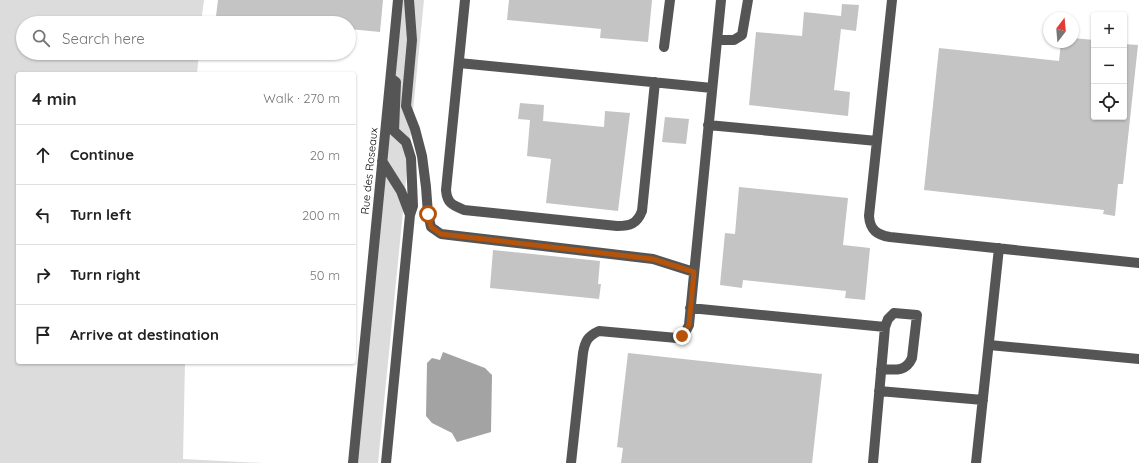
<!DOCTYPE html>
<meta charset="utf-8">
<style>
:root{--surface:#fff;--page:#f2f2f2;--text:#222;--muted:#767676;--line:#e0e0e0}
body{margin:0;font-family:Quicksand,sans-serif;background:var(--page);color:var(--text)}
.controls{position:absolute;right:12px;top:12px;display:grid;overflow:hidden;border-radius:4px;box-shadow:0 1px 3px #0004}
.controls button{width:36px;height:36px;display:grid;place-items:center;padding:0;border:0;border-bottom:1px solid var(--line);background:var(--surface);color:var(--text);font:20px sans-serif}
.compass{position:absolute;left:1043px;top:12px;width:36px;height:36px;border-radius:50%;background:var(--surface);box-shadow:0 1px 3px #0004;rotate:16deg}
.stop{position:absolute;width:12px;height:12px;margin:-9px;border:3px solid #b45309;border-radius:50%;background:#fff}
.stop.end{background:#b45309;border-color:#fff;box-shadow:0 1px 4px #0008}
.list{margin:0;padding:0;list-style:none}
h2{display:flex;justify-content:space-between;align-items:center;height:52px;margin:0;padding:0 16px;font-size:17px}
h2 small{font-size:13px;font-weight:400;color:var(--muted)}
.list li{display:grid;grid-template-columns:26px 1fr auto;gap:12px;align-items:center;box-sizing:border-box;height:60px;padding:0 16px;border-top:1px solid var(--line)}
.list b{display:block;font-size:15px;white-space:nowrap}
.list em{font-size:13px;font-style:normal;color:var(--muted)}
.icon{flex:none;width:22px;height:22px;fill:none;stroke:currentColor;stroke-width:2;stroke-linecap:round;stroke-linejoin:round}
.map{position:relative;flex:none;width:1139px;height:463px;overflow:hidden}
.search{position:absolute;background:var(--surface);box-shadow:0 1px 3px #0004;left:16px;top:16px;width:340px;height:44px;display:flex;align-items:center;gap:10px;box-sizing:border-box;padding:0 14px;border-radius:22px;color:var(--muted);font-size:15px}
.panel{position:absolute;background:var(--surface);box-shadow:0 1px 3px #0004;left:16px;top:72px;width:340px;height:292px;border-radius:4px}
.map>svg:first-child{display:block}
.green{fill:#dcdcdc}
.water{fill:#a3a3a3}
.building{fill:#c4c4c4}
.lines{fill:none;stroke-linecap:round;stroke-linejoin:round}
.minor{stroke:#555;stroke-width:10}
.route{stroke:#b45309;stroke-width:5}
.labels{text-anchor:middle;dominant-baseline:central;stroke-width:3;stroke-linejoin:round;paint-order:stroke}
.street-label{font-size:11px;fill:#000;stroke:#fff}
</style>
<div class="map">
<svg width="1139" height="463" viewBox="0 0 1139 463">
<rect width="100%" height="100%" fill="#fff"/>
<path class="green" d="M0 0H204L201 23H23V53H199L197 74H18V362H185L183 459 263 463H0Z
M398 0H424L378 463H353Z"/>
<path class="water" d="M443 352 485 368 492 375 491 432 457 442 452 433 432 423 426 416 427 363 432 358 440 360Z"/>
<path class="building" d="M218 0H383L380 32 349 29V23H287L216 16Z
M509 0H652L648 42 600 38 601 29 507 20Z
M842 4 859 5 856 31 841 29 834 90 850 92 848 116 749 105 756 32 802 36 804 12 841 16Z
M1073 38 1094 40V117H1124V44L1138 45 1123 184H1118L1115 216 1103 214 1104 210 924 190 939 48 1059 61 1061 42H1073Z
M520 103 544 105 543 121 604 127 605 111 630 113 618 211 546 203 551 159 527 156 530 120 518 119Z
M665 117 689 119 686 144 662 142Z
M739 187 848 198 843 245 870 248 865 300 845 298 846 291 743 280 742 288 720 285 725 233 735 234Z
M493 250 600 261 598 284H601L599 299 490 288Z
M628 353 822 374 812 463H621L623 448 617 447Z"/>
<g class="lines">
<path class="minor" d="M409 0 412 40 406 106 415 129 422 156 426 187 428 214 431 227 441 234 653 259 694 272
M465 0 446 190C447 203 452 205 464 210L617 226C630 226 637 224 642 211L655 82
M892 0 869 216C870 230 877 235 890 237L1139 263
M717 40H734L742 35 748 0
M664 47 670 0
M459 63 712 88
M392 79 396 82 394 131 406 142 411 158 413 206 410 215
M708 125 877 141
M382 161 401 191 410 215 386 463
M690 308 885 327
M989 345 1139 359
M879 391 983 400
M353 463 398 0
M571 463 583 353C585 341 588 336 599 331L677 338 685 333 689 325 721 0
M873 463 885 327 888 319 894 313 917 315 912 358C906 372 895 370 881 369
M976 463 999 248"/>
</g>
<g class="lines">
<path class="route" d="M428 214 431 227 441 234 653 259 694 272 689 325 682 336"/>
</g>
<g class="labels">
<g class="street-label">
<text transform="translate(369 171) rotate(-84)">Rue des Roseaux</text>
</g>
</g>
</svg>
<div class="controls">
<button>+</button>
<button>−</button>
<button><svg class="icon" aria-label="locate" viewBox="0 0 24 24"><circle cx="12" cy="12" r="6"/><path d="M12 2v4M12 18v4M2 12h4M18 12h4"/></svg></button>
</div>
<svg class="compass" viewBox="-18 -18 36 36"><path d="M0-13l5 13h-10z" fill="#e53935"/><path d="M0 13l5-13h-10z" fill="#767676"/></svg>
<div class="stop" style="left:428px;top:214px"></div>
<div class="stop end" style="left:682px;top:336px"></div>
<div class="search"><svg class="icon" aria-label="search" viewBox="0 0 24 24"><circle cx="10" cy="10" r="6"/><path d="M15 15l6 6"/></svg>Search here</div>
<section class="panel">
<h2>4 min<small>Walk · 270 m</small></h2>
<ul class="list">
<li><svg class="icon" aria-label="ahead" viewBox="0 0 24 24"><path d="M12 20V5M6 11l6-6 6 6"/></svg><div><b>Continue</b></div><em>20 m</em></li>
<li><svg class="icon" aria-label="left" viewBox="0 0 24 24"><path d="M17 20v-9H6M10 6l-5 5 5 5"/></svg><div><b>Turn left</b></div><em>200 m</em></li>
<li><svg class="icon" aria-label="right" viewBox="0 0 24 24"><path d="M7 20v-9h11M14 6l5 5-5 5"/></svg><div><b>Turn right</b></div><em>50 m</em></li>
<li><svg class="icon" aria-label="arrive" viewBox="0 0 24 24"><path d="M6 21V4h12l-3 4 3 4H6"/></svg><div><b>Arrive at destination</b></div></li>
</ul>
</section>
</div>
